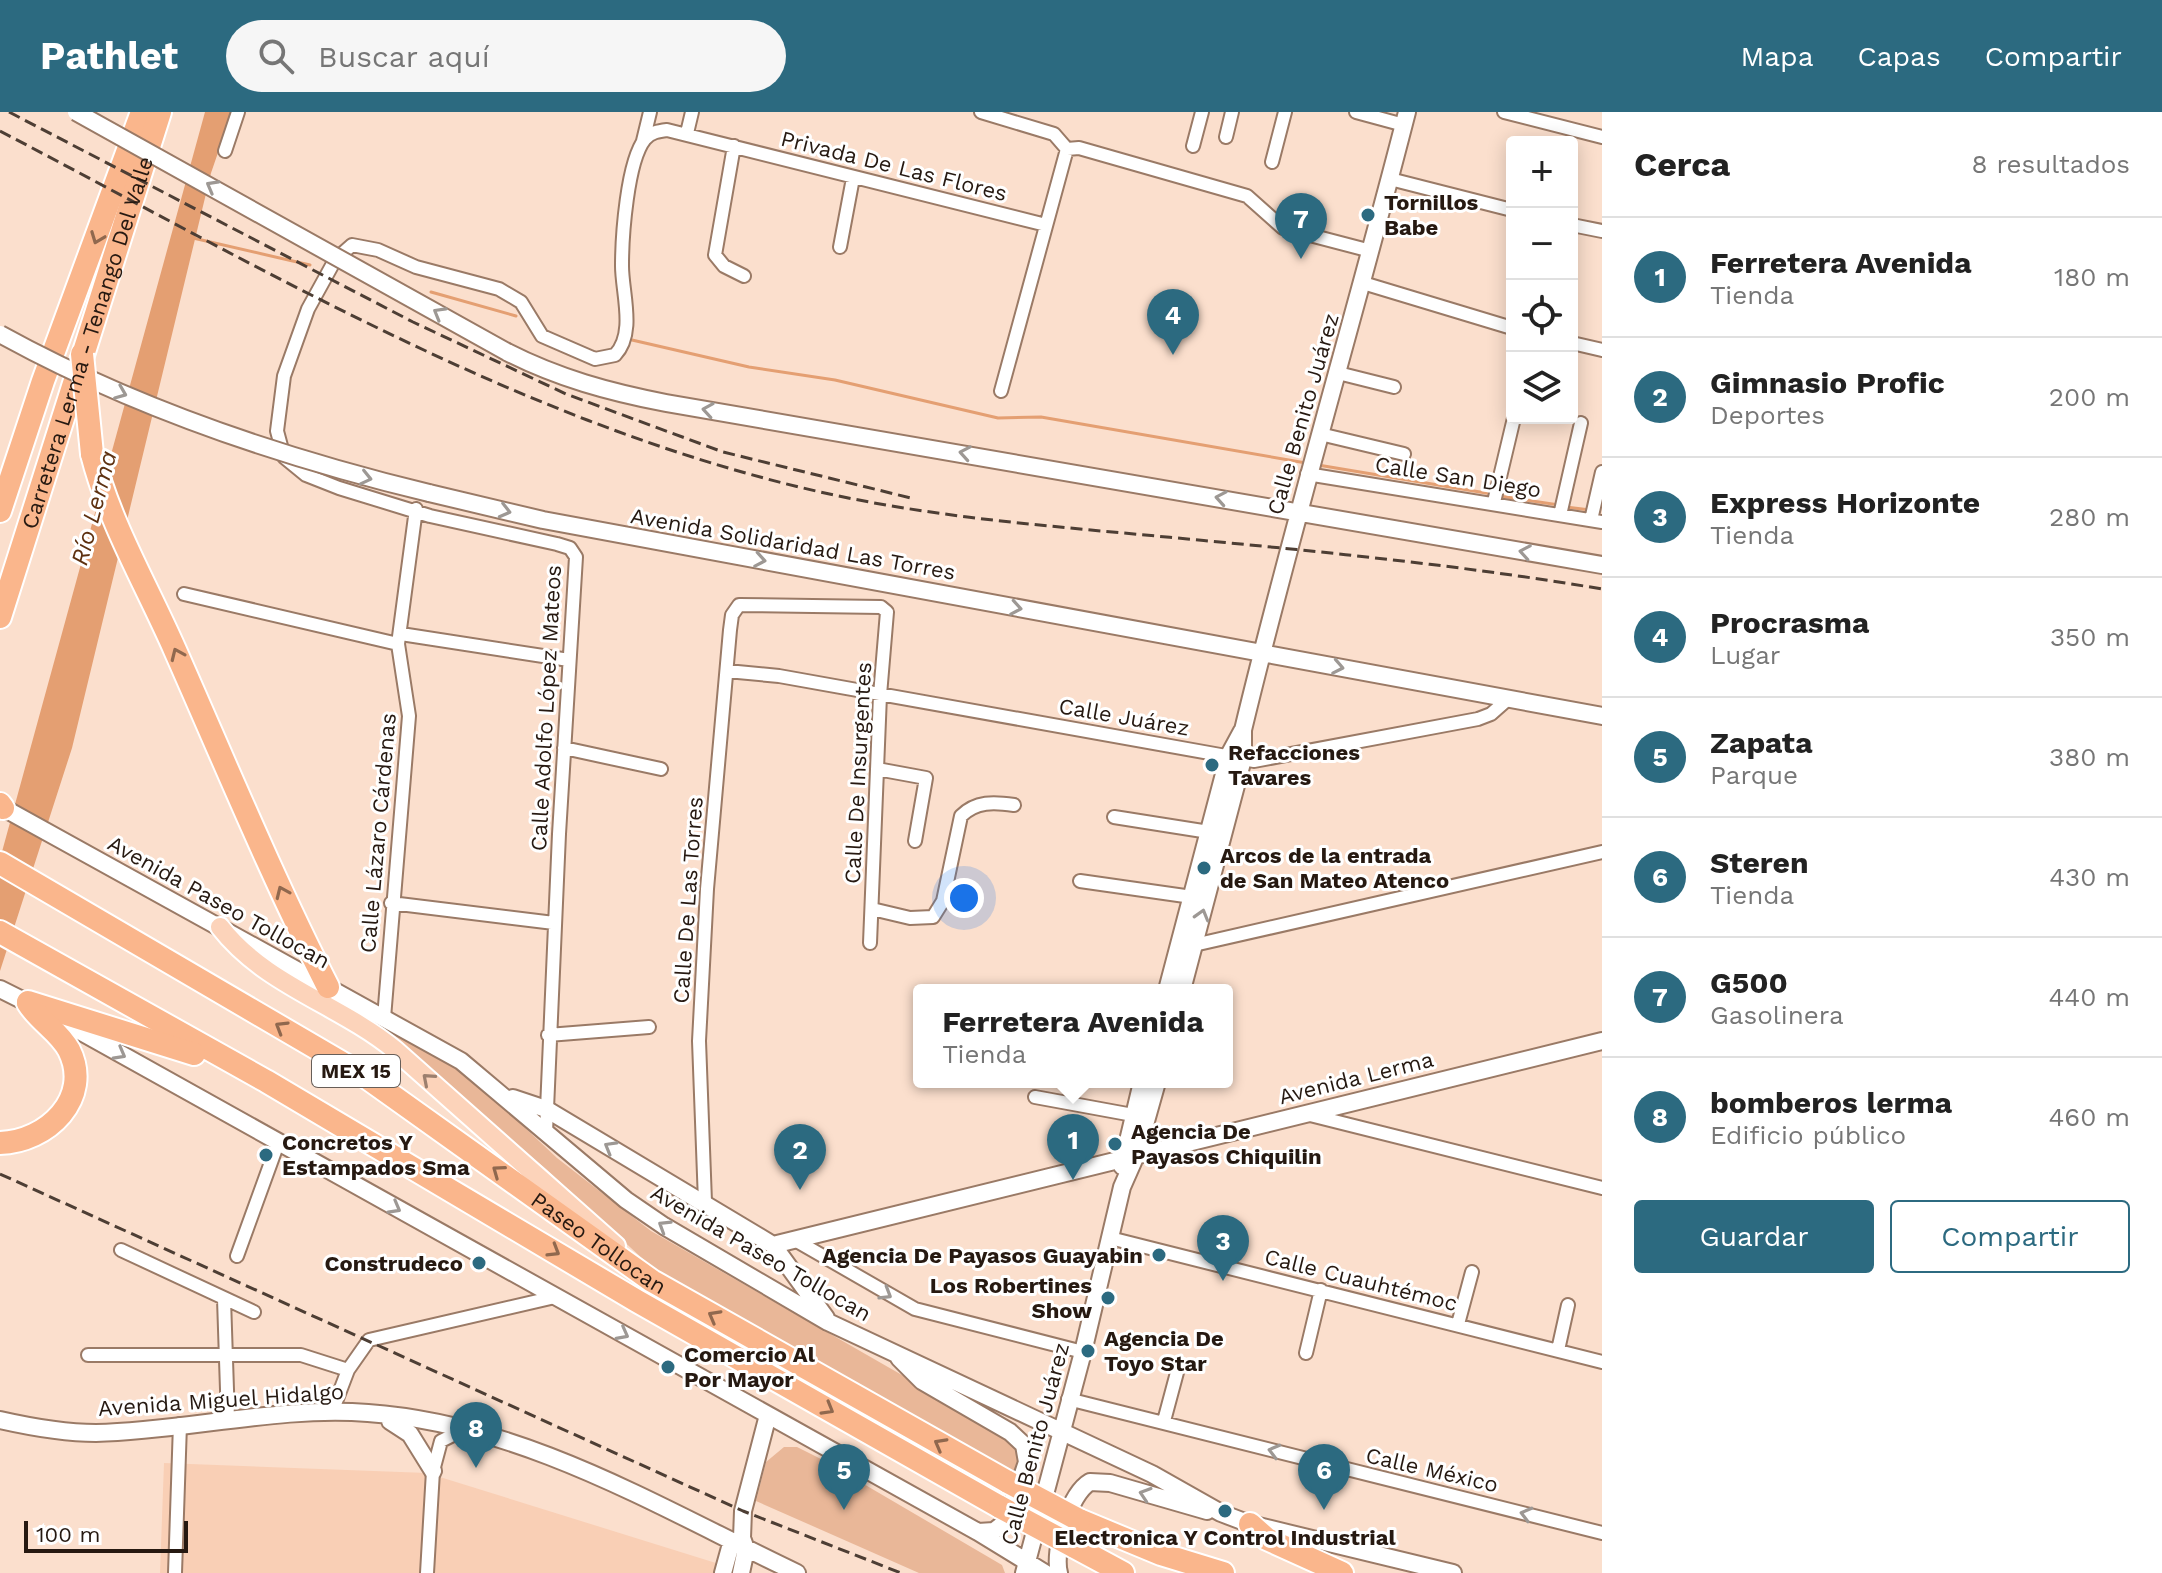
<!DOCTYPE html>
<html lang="es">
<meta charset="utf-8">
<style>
:root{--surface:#fff;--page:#f6f6f6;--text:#222;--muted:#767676;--line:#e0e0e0;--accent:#2c6a80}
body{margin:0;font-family:"Work Sans",sans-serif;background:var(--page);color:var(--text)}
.controls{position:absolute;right:24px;top:24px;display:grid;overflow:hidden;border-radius:8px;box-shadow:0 4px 20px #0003}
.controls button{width:72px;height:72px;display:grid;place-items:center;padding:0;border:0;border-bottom:2px solid var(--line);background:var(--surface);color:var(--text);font:40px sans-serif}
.scale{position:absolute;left:24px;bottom:20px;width:164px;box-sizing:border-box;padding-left:8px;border:4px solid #261911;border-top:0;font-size:22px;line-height:28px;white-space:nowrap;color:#261911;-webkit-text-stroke:6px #fff;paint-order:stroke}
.you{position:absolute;left:964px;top:786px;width:28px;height:28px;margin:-20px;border:6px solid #fff;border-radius:50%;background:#1a73e8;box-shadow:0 0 0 12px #1a73e833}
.badge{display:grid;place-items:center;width:52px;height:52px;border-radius:50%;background:var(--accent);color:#fff;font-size:26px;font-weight:700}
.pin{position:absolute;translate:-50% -66px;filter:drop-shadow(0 2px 4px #0008)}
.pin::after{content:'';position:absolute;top:42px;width:28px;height:24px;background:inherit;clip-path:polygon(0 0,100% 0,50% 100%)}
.popup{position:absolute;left:913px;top:872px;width:320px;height:104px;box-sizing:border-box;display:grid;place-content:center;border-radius:8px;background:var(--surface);filter:drop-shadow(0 2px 6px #0005);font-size:26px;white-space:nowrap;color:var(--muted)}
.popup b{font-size:30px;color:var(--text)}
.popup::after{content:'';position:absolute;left:50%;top:100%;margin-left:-16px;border:16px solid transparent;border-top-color:var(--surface)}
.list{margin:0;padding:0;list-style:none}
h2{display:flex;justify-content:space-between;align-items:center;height:104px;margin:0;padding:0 32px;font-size:34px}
h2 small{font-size:26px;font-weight:400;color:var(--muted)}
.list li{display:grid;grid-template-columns:52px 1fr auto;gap:24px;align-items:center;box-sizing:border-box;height:120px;padding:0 32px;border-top:2px solid var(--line)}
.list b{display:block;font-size:30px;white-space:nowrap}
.list p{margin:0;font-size:26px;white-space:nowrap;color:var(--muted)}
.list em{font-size:26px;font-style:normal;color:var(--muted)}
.actions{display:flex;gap:16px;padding:24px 32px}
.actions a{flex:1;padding:18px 0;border:2px solid var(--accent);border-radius:8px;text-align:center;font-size:28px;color:var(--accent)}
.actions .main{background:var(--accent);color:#fff}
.icon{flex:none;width:44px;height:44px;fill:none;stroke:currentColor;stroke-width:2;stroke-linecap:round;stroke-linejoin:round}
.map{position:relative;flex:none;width:1602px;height:1461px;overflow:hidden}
header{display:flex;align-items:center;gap:48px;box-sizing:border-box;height:112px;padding:0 40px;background:var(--accent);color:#fff}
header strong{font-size:38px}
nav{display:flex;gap:44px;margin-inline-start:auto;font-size:28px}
.search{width:560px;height:72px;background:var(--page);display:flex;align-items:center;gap:20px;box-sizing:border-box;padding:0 28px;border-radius:44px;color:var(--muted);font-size:30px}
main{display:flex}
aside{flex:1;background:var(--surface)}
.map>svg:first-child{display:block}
.built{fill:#f9cfb5}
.green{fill:#e9b798}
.water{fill:#e49f72}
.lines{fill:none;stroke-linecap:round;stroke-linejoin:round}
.stream{stroke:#e49f72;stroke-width:3}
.street-casing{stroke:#9a7a66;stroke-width:16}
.secondary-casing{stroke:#9a7a66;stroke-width:20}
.primary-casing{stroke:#fff;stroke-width:22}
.highway-casing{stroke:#fff;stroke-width:26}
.street{stroke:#fff;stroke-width:12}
.secondary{stroke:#fff;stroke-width:16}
.primary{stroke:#fcd3ba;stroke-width:18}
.highway{stroke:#fab68c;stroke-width:22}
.rail{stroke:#4d3e34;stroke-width:3;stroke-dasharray:12 6;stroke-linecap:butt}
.secondary-bridge-casing{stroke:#9a7a66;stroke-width:20;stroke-linecap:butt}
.highway-bridge-casing{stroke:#fff;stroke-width:26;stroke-linecap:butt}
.secondary-bridge{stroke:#fff;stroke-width:16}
.highway-bridge{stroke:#fab68c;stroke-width:22}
.oneway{stroke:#9d9894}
.oneway2{stroke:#90684e}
.oneway3{stroke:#9c7f6e}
.poi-dot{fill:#2c6a80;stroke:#fff;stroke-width:3}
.labels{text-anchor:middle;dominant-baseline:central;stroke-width:6;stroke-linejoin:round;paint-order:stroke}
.shield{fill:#fff;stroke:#675e58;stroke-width:2}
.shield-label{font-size:20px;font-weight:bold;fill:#261911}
.street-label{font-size:22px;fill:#261911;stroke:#fff}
.poi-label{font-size:22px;font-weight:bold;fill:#261911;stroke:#fff;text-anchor:start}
.water-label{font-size:24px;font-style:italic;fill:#5e3110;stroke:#fff}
</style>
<header>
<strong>Pathlet</strong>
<div class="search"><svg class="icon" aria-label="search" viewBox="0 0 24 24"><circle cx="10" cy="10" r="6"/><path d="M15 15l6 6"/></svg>Buscar aquí</div>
<nav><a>Mapa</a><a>Capas</a><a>Compartir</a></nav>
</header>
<main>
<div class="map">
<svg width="1602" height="1461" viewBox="0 0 1602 1461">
<rect width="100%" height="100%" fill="#fbdfcd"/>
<path class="built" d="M164 1351 427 1361 748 1461H160Z"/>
<path class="green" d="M383 915 466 960 557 1046 651 1119 1010 1325 1019 1343 1014 1360 659 1162 546 1057 406 940Z
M784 1335H797L821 1347 1002 1453 1005 1461H919L756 1389 766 1350Z"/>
<path class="water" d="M205 0H232L211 61 72 636 0 859V747Z"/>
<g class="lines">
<path class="stream" d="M193 126 310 153
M431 180 516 204
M632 228 749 255 835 268 998 306 1041 305 1306 351
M1318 353 1492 382
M1499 384 1559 393
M1566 395 1590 398"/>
<g class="street-casing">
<path id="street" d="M981 0 1054 22 1067 37
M1356 0 1404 13
M1504 0 1602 25
M687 21 692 0
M1226 25 1232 0
M643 29 650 0
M734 34 715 143 724 154 744 164
M1193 34 1202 0
M1067 37 1079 36 1247 84 1283 116 1371 139
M225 39 238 0
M1272 50 1285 0
M1390 67 1512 98
M1572 113 1602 119
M840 135 853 66
M1363 171 1512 216
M1572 231 1602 238
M1338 261 1394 275
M1001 279 1067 37
M1320 322 1404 342
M1307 362 1602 410
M1494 390 1514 306
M1560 403 1581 311
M1591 408 1602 360
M184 482 398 532
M401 522 569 548
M727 559 779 564 1254 649 1478 607 1491 602 1508 587
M564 636 661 657
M877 657 926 666 915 729
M1114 705 1209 720
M1080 769 1192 785
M391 791 554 811
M872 797 910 806 933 805 943 789 961 704C976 689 994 690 1014 693
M1194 833 1602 740
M384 906 409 604 398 532 416 397
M548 923 649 915
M1035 985 1133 1003
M1306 1002 1602 1076
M546 1020 559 722 576 445 570 436 557 432 430 404 339 376 306 363 284 345 277 319 284 264 308 197 335 148 352 133 378 138 416 155 499 177 521 190 542 224 595 247 615 243C636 221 622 181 622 154 622 125 627 49 645 27 651 20 659 19 667 18L1046 113
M705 1090 699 929 707 777 730 518 732 503 739 493 881 495 887 500 880 583 870 831
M1110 1126 1602 1250
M795 1128 915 1197 1083 1240
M121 1138 254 1200
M237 1144 278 1031
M224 1187 228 1308
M1458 1212 1472 1160
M1558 1238 1568 1193
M1306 1241 1321 1178
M88 1243H301L348 1258
M1068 1287 1602 1421
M332 1300 348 1258 369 1228 555 1185
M1164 1309 1179 1253
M175 1461 180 1312
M427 1461 433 1359 441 1329 465 1317"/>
</g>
<g class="secondary-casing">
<path id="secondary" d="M507 240C558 266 609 280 666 291L1602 453
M429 381 543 408 1602 604
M0 694 461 949 626 1088 664 1114 828 1210 1152 1362 1221 1401 1250 1412 1453 1461
M0 877 38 896
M1167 878 1229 643 1242 619
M1182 878 1243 647V618C1293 410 1354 207 1407 0
M58 907 978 1420 1045 1461
M513 986 546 997 773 1133 826 1206
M1122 1054 1142 970
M773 1133 1602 929
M899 1246 922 1269 1010 1320 1024 1333 1027 1350 1007 1409 994 1419 978 1420
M0 1308C31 1315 64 1321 96 1321 187 1319 278 1294 368 1301 524 1312 660 1396 797 1461
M390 1309 410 1322 433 1359
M723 1461 731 1432 738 1428
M741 1461 746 1437 742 1426 743 1399 768 1303
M1024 1461 1083 1240 1122 1075 1137 1041 1157 970
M1059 1461C1053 1439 1069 1382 1090 1370L1110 1371 1207 1399"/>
</g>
<g class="primary-casing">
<path id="primary" d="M220 815C266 874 339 892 395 938L616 1134"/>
</g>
<g class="highway-casing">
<g id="highway">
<path d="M92 342C110 412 146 472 175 538 225 651 272 765 328 875"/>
<path d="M0 399 43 269 142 0"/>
<path id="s1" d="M0 505 160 0"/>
<path d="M0 692 3 696"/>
<path id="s2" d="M0 751 366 965 652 1169 1008 1370"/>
<path d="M0 820 266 969 637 1189 1000 1395"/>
<path d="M28 890 194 942"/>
<path d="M0 1031C47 1030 93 986 69 938 59 919 39 909 28 891"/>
<path d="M1079 1408 1161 1442 1223 1461"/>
<path d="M1250 1412 1267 1427 1342 1461"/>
<path d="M1073 1434 1123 1461"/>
</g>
</g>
<use href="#street" class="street"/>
<use href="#secondary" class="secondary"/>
<use href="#primary" class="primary"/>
<use href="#highway" class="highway"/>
<path class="rail" d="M9 0 413 210 566 282 723 340 915 387
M0 19C260 155 516 307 803 376 919 404 1038 413 1156 424 1305 438 1454 452 1602 477
M0 1062 743 1399 901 1461"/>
<g class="secondary-bridge-casing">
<path id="secondary-bridge" d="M76 0 507 240
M0 222C134 296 280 345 429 381"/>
</g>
<g class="highway-bridge-casing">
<path id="highway-bridge" d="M82 242 92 342
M1008 1370 1079 1408
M1000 1395 1073 1434"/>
</g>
<use href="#secondary-bridge" class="secondary-bridge"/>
<use href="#highway-bridge" class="highway-bridge"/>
</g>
<defs><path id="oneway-chevron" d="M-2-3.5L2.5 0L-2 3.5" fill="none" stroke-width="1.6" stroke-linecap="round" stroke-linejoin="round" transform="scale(2)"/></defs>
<g class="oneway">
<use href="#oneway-chevron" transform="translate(212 74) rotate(-151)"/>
<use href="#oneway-chevron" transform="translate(439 201) rotate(-150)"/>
<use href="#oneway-chevron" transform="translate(121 281) rotate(22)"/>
<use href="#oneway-chevron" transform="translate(708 298) rotate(-171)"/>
<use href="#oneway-chevron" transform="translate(965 341) rotate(-170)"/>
<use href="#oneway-chevron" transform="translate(366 366) rotate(13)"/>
<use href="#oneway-chevron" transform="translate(1221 386) rotate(-170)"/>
<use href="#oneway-chevron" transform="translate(505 399) rotate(14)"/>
<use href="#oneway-chevron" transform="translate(1525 440) rotate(-170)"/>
<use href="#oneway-chevron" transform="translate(760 448) rotate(10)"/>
<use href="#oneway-chevron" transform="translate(1016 496) rotate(10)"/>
<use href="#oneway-chevron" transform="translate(1338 555) rotate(11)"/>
<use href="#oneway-chevron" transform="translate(1202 803) rotate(-74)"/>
<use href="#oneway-chevron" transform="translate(120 942) rotate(29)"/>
<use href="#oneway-chevron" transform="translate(610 1035) rotate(-150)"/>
<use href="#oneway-chevron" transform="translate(395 1096) rotate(29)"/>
<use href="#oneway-chevron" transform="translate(664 1114) rotate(-148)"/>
<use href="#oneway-chevron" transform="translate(886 1182) rotate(31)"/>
<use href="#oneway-chevron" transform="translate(623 1222) rotate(28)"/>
<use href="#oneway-chevron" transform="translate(1274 1339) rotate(-165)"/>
<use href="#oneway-chevron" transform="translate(1145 1382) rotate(-162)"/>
<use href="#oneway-chevron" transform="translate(1526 1402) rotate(-165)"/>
</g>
<g class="oneway2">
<use href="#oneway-chevron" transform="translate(97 126) rotate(111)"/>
<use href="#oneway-chevron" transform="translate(177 542) rotate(-114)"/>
<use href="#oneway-chevron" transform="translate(282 780) rotate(-114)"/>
<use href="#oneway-chevron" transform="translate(281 915) rotate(-149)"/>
<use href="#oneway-chevron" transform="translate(498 1059) rotate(-144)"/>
<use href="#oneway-chevron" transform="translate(554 1139) rotate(31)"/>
<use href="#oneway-chevron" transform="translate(714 1204) rotate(-151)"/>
<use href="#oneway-chevron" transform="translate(828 1297) rotate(30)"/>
<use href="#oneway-chevron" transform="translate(940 1332) rotate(-151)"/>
</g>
<use class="oneway3" href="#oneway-chevron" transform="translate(428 967) rotate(-139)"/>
<g class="poi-dot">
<circle cx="1368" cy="103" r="8"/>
<circle cx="1212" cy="653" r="8"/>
<circle cx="1204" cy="756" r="8"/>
<circle cx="1115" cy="1032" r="8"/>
<circle cx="266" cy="1043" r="8"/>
<circle cx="1159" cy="1143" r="8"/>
<circle cx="479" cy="1151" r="8"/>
<circle cx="1108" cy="1186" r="8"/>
<circle cx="1088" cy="1239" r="8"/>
<circle cx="668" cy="1255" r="8"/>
<circle cx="1225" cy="1399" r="8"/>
</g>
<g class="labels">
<rect class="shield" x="312" y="943" width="88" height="32" rx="6"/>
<g class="shield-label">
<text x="356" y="959">MEX 15</text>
</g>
<g class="street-label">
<text transform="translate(894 54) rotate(14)">Privada De Las Flores</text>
<text stroke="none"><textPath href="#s1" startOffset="288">Carretera Lerma - Tenango Del Valle</textPath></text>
<text transform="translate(1303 302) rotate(-74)">Calle Benito Juárez</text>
<text transform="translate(1458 365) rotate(9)">Calle San Diego</text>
<text transform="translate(793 432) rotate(10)">Avenida Solidaridad Las Torres</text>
<text transform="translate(546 596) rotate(-87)">Calle Adolfo López Mateos</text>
<text transform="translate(1124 605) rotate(10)">Calle Juárez</text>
<text transform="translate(858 661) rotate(-87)">Calle De Insurgentes</text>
<text transform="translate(378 721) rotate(-85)">Calle Lázaro Cárdenas</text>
<text transform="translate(688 788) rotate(-86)">Calle De Las Torres</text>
<text transform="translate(219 790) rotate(29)">Avenida Paseo Tollocan</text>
<text transform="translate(1356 966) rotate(-14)">Avenida Lerma</text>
<text stroke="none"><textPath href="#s2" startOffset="710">Paseo Tollocan</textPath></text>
<text transform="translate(761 1141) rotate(30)">Avenida Paseo Tollocan</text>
<text transform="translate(1361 1168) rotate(14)">Calle Cuauhtémoc</text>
<text transform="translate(221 1288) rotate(-4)">Avenida Miguel Hidalgo</text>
<text transform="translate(1035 1332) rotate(-75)">Calle Benito Juárez</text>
<text transform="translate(1432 1358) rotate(13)">Calle México</text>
</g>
<g class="poi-label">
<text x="1384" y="90">Tornillos<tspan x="1384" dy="25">Babe</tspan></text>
<text x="1228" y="640">Refacciones<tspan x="1228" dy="25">Tavares</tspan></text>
<text x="1220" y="743">Arcos de la entrada<tspan x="1220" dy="25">de San Mateo Atenco</tspan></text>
<text x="1131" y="1019">Agencia De<tspan x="1131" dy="25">Payasos Chiquilin</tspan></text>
<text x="282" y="1030">Concretos Y<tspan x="282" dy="25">Estampados Sma</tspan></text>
<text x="1143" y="1143" text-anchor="end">Agencia De Payasos Guayabin</text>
<text x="463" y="1151" text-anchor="end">Construdeco</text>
<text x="1092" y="1173" text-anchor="end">Los Robertines<tspan x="1092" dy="25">Show</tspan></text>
<text x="1104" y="1226">Agencia De<tspan x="1104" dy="25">Toyo Star</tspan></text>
<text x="684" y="1242">Comercio Al<tspan x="684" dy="25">Por Mayor</tspan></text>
<text x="1225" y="1425" text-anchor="middle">Electronica Y Control Industrial</text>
</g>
<g class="water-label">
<text transform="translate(94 396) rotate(-75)">Río Lerma</text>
</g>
</g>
</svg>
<div class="controls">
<button>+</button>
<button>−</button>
<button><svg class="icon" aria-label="locate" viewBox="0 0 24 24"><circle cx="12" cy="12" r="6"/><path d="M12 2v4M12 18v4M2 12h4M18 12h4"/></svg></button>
<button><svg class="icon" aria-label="layers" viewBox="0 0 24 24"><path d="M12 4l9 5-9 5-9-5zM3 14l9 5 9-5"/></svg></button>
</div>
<div class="scale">100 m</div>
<div class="you"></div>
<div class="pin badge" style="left:1073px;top:1068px">1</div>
<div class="popup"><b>Ferretera Avenida</b>Tienda</div>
<div class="pin badge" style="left:800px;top:1078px">2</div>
<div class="pin badge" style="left:1223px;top:1169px">3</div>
<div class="pin badge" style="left:1173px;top:243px">4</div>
<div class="pin badge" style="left:844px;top:1398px">5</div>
<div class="pin badge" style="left:1324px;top:1398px">6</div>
<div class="pin badge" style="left:1301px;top:147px">7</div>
<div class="pin badge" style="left:476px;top:1356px">8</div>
</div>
<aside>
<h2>Cerca<small>8 resultados</small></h2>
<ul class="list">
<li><span class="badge">1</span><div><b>Ferretera Avenida</b><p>Tienda</p></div><em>180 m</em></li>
<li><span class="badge">2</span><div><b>Gimnasio Profic</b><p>Deportes</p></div><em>200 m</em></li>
<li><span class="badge">3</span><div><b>Express Horizonte</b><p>Tienda</p></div><em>280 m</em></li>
<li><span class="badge">4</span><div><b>Procrasma</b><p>Lugar</p></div><em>350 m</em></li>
<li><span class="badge">5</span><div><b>Zapata</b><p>Parque</p></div><em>380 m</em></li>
<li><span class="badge">6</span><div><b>Steren</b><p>Tienda</p></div><em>430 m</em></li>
<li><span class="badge">7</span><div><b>G500</b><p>Gasolinera</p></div><em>440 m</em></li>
<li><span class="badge">8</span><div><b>bomberos lerma</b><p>Edificio público</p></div><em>460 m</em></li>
</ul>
<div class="actions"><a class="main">Guardar</a><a>Compartir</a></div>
</aside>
</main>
